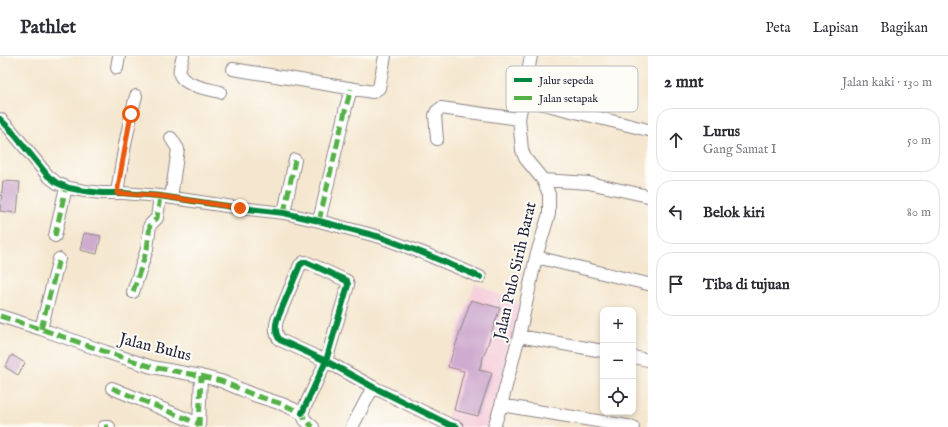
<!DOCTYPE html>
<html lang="id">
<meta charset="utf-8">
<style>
:root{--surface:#fff;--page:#f2f2f3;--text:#2b2b33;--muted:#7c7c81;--line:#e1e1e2}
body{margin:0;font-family:"IM FELL English",serif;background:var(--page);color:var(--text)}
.controls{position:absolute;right:12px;bottom:12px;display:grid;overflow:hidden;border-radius:8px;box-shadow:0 2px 6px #0003}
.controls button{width:36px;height:36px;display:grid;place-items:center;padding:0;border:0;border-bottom:1px solid var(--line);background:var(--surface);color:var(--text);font:20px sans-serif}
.stop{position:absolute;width:12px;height:12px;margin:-9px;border:3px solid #ea580c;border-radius:50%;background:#fff}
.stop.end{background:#ea580c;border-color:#fff;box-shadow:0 1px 4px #0008}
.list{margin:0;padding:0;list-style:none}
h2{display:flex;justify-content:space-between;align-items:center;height:52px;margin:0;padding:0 16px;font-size:17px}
h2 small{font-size:13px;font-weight:400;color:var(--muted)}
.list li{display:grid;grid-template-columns:26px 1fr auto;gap:12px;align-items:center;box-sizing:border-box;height:64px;margin:0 8px 8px;padding:0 8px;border:1px solid var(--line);border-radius:16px}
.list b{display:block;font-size:15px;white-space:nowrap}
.list p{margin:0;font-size:13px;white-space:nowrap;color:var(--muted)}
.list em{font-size:13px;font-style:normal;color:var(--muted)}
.icon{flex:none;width:22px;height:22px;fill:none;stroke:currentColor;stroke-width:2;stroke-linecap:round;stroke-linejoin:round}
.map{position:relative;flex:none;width:648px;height:371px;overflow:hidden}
header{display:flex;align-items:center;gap:24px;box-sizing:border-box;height:56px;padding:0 20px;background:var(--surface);border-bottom:1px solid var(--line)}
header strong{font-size:19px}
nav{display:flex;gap:22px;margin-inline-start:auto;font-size:14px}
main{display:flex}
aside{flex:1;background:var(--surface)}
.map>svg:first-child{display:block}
.built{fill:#f5cfdb}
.building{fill:#cfaccf}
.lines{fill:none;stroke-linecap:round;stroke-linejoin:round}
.minor-casing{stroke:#8c8485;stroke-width:14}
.minor{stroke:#fff;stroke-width:12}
.quiet{stroke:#55b146;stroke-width:5;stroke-dasharray:10 5;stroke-linecap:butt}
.cycleway-casing{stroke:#fdfcf7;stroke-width:8}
.cycleway{stroke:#00873e;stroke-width:6}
.route{stroke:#ea580c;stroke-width:5}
.labels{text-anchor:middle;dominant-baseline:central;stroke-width:4;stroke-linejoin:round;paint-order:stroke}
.street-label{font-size:16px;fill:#22223b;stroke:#fdfcf7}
.key{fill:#fdfcf7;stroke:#bbbbbf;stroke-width:1}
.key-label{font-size:11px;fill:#22223b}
</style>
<header>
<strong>Pathlet</strong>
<nav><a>Peta</a><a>Lapisan</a><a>Bagikan</a></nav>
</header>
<main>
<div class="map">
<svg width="648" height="371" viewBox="0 0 648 371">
<rect width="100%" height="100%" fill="#fdfcf7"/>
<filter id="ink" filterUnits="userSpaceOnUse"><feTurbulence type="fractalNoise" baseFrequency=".025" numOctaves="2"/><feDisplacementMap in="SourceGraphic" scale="8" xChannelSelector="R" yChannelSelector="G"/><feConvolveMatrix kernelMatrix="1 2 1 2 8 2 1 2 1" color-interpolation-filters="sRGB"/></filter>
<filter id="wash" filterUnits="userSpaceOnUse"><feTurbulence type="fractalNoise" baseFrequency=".012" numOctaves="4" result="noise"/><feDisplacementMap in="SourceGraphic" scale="16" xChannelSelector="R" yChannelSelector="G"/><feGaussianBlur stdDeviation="0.9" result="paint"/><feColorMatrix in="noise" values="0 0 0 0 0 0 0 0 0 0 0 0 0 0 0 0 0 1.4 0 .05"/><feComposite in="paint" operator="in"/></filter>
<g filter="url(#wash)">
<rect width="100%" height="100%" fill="#f5e7cf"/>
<path class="built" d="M475 228 524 249 490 371H445L458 318 443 313Z"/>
<g id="blocks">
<path class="building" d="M3 125 20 126 17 157 0 155Z
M84 177 101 180 97 198 80 194Z
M471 244 500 252 479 314 492 317 478 360 454 354 464 315 448 311Z
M12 299 25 307 18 319 5 311Z"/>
</g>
</g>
<g filter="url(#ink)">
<use href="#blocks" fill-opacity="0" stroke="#8c8485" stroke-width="1"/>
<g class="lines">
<g class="minor-casing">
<path id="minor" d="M183 0C182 5 178 14 180 19 185 30 209 33 220 36
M117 12 119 0
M233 13 373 36 379 32 385 0
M523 43 648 74
M0 63 10 73 48 120 57 127 69 132 85 135 102 137H123L160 140 240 152 284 157 319 165 380 181 423 197 480 221
M171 82 178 93 171 142
M437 83 435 59 437 55 441 52 519 63
M543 124 589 127 648 140
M117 137C122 104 127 72 136 40
M284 157 295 104
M319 165 346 51 351 33
M55 180 66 131
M536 201 648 228
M133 236 147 193 150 169 157 162 160 140
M0 260 41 273 106 296 152 311 201 320 221 325 254 339 282 348 302 357 305 364 313 371
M41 273 59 203
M519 280 603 295
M633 301 648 304
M112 332 199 368
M501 349 633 371
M302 357 326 305 348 229 347 225 345 224 306 206H304L300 209 277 264C275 271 275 278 280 284L326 305 373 331 450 369 457 371
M104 371H109
M199 371 201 320
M352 371 373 331
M494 371 501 349 519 280 536 201 549 158V138L543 124 525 102 522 94 519 63 531 0"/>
</g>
<use href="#minor" class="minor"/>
<path class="quiet" d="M284 157 295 104
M319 165 346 51 351 33
M55 180 66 131
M133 236 147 193 150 169 157 162 160 140
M0 260 41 273 106 296 152 311 201 320 221 325 254 339 282 348 302 357 305 364 313 371
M41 273 59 203
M112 332 199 368
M104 371H109
M199 371 201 320"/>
<g class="cycleway-casing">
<path id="cycleway" d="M0 63 10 73 48 120 57 127 69 132 85 135 102 137H123L160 140 240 152 284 157 319 165 380 181 423 197 480 221
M302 357 326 305 348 229 347 225 345 224 306 206H304L300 209 277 264C275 271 275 278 280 284L326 305 373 331 450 369 457 371"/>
</g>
<use href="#cycleway" class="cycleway"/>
</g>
</g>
<g class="lines" filter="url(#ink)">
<path class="route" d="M131 58 117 137 160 140 240 152"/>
</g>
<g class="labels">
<g class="street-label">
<text transform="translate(516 215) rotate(-77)">Jalan Pulo Sirih Barat</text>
<text transform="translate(155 292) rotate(14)">Jalan Bulus</text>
</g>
</g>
<rect x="506" y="10" width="132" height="46" rx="6" class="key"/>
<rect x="514" y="22" width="18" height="4" fill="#00873e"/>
<rect x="514" y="40" width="18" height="4" fill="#55b146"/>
<g class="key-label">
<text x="539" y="28">Jalur sepeda</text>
<text x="539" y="46">Jalan setapak</text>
</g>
</svg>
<div class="controls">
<button>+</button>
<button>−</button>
<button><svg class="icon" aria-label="locate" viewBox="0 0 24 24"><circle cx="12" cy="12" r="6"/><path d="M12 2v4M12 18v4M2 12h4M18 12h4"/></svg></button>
</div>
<div class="stop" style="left:131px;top:58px"></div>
<div class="stop end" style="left:240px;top:152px"></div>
</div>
<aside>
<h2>2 mnt<small>Jalan kaki · 130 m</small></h2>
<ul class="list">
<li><svg class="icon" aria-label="ahead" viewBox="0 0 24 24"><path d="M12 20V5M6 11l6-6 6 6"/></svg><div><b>Lurus</b><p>Gang Samat I</p></div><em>50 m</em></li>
<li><svg class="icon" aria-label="left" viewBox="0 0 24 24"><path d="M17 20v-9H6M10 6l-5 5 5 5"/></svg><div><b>Belok kiri</b></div><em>80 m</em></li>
<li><svg class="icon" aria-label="arrive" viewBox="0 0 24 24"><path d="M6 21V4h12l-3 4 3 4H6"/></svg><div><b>Tiba di tujuan</b></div></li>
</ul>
</aside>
</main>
